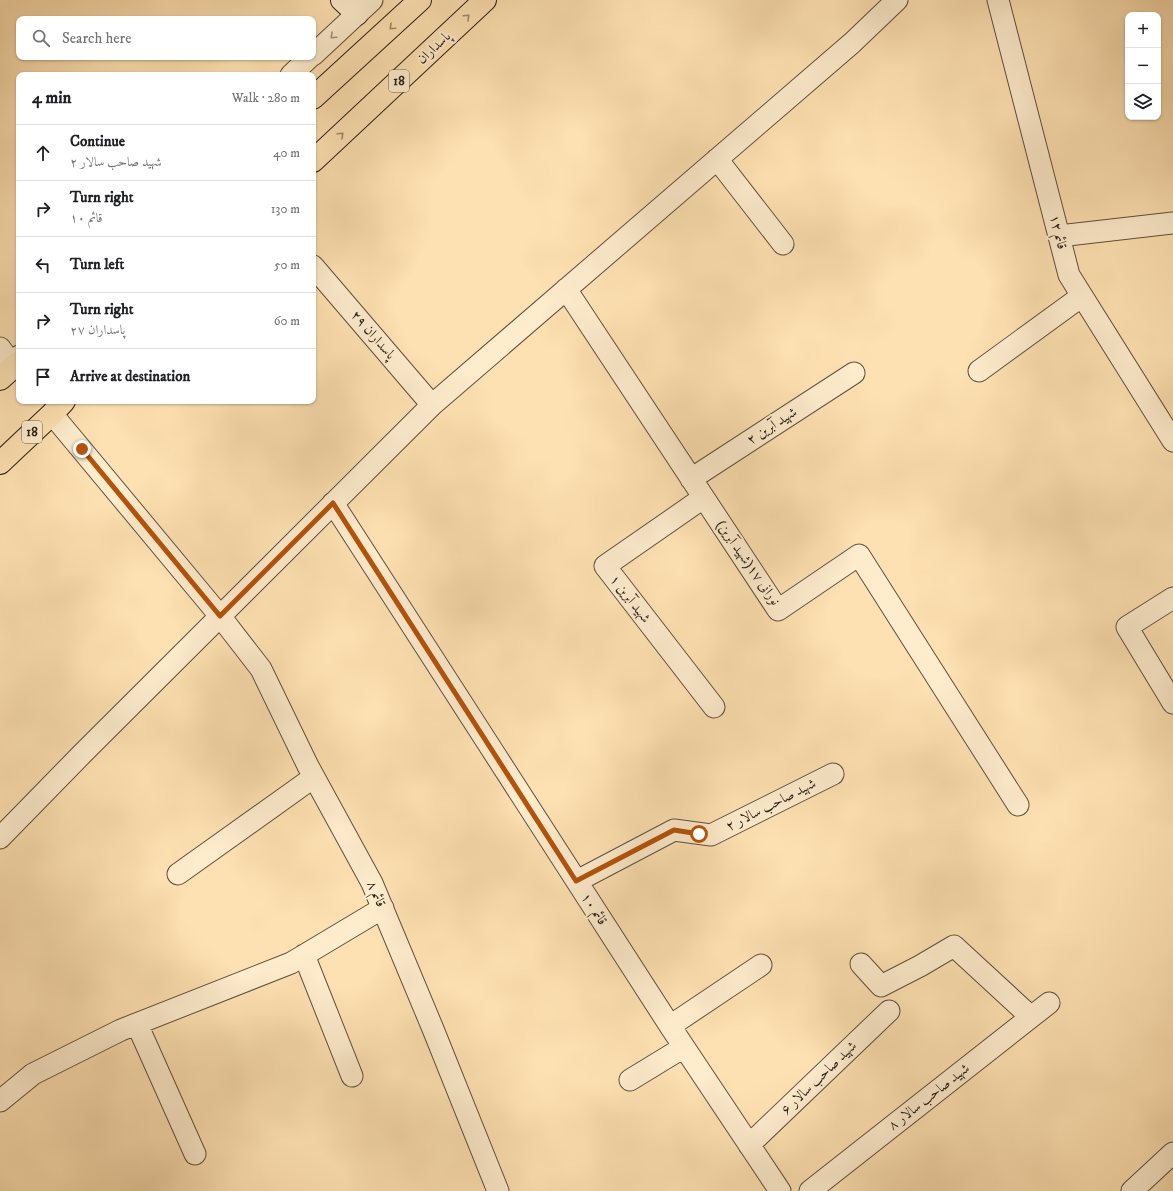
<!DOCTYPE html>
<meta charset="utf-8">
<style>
:root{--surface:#fff;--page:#f2f2f2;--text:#202124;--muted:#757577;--line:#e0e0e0}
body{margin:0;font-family:"IM FELL DW Pica",Amiri,serif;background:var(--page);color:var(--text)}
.controls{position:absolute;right:12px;top:12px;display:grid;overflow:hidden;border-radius:8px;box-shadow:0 1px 3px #0004}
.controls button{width:36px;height:36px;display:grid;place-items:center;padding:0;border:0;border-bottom:1px solid var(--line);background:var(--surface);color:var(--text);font:20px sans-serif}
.stop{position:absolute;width:12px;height:12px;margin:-9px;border:3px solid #b45309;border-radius:50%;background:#fff}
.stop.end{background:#b45309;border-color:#fff;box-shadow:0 1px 4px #0008}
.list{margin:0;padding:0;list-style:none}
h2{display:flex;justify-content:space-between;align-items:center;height:52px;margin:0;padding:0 16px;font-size:17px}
h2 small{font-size:13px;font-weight:400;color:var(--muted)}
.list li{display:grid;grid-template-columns:26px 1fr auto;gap:12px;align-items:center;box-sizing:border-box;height:56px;padding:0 16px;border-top:1px solid var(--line)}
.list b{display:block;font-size:15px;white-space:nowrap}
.list p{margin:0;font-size:13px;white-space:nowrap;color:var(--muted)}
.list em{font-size:13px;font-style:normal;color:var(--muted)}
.icon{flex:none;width:22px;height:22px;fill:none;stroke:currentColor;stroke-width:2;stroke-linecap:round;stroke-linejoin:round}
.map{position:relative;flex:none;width:1173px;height:1191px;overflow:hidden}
.search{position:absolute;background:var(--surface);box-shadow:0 1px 3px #0004;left:16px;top:16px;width:300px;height:44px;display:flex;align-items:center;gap:10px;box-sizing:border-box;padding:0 14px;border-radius:8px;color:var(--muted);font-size:15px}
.panel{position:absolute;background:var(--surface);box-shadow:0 1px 3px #0004;left:16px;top:72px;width:300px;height:332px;border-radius:8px}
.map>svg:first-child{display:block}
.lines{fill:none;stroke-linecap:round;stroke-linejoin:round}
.street-casing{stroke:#5f503e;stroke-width:23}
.secondary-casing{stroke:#2a1f17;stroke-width:24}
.primary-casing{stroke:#2a1f17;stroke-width:24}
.street{stroke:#feeccd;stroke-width:21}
.secondary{stroke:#feeccd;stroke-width:22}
.primary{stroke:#fee1b2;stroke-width:22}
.oneway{stroke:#9f8a6c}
.oneway2{stroke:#9f907b}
.route{stroke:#b45309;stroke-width:5}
.labels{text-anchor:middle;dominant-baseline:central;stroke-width:4;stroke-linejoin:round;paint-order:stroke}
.shield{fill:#feeccd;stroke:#6a5c4e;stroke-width:1}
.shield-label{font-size:13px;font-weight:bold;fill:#2a1f17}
.street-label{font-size:14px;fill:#2a1f17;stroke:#feeccd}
</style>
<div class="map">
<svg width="1173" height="1191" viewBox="0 0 1173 1191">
<rect width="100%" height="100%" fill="#fee1b2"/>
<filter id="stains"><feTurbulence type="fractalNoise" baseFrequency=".005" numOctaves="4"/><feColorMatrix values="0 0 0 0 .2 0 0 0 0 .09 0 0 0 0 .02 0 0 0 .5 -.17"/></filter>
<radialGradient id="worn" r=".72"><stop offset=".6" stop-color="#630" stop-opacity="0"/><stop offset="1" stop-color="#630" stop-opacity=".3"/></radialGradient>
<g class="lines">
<g class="street-casing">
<path id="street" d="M998 0 1069 275 1173 441
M313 55 372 0
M291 75 310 57
M717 159 783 244
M1059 236 1173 223
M313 266 432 405
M566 289 778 610 859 555 1018 805
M0 348 14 367 19 356
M979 371 1082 296
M52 414 220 616 261 669 308 766 372 883 433 1029 498 1191
M691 479 854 373
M703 498 605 566 714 707
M333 503 670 1026 780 1191
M1173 598 1127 627 1173 703
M0 838 82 754 432 405 852 43 897 0
M178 874 314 777
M577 881 674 830 711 835 833 774
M304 955 352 1076
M861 964 881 986 920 966 954 946 1031 1017
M137 1024 195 1154
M670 1026 761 965
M630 1080 684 1047
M0 1101 33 1074 121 1030 291 963 383 908
M749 1145 889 1011
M810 1191 1049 1003
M1132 1191 1173 1153"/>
</g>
<g class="secondary-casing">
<path id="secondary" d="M342 0 357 14"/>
</g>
<g class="primary-casing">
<path id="primary" d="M313 98 420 0
M313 161 485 0
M0 379 19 362
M0 463 52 414 64 401"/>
</g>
<use href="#street" class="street"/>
<use href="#secondary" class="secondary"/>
<use href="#primary" class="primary"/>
</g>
<defs><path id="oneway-chevron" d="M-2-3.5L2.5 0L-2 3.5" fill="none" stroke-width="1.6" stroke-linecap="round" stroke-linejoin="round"/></defs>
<g class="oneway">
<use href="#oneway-chevron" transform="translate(467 17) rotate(-43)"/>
<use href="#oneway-chevron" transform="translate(392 27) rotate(137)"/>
<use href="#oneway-chevron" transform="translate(341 135) rotate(-43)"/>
</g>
<use class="oneway2" href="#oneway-chevron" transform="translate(333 36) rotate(137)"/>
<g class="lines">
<path class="route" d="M82 449 220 616 333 503 576 881 674 830 699 834"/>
</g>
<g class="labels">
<g class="shield">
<rect x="389" y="70" width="20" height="22" rx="3"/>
<rect x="22" y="421" width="20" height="22" rx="3"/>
</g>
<g class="shield-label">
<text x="399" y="81">18</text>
<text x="32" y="432">18</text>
</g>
<g class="street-label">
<text transform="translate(434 48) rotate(-43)">پاسداران</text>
<text transform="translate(1058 232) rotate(76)">قائم ۱۲</text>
<text transform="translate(373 335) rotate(49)">پاسداران ۲۹</text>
<text transform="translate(772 426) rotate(-33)">شهید آبرین ۲</text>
<text transform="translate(748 563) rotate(55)">نورانی ۱۷(شهید آبرین)</text>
<text transform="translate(630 599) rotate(52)">شهید آبرین ۱</text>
<text transform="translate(771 805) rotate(-27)">شهید صاحب سالار ۲</text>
<text transform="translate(376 894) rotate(66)">قائم ۸</text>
<text transform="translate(594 909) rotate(57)">قائم ۱۰</text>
<text transform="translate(819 1078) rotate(-44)">شهید صاحب سالار ۶</text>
<text transform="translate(929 1097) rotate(-38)">شهید صاحب سالار ۸</text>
</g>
</g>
<rect width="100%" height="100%" filter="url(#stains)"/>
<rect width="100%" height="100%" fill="url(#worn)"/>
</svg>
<div class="controls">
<button>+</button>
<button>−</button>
<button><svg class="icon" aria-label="layers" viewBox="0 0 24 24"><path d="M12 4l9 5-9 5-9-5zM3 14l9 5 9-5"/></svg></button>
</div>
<div class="stop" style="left:699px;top:834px"></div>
<div class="stop end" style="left:82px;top:449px"></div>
<div class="search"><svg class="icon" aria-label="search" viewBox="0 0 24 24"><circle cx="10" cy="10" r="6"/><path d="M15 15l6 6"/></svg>Search here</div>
<section class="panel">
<h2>4 min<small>Walk · 280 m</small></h2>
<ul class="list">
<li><svg class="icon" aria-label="ahead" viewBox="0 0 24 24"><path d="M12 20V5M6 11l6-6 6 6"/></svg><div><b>Continue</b><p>شهید صاحب سالار ۲</p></div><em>40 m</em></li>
<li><svg class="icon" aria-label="right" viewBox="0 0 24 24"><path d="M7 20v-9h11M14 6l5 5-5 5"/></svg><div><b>Turn right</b><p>قائم ۱۰</p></div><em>130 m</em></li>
<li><svg class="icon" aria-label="left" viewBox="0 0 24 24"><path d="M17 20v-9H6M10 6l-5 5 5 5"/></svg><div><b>Turn left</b></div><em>50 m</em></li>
<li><svg class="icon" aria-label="right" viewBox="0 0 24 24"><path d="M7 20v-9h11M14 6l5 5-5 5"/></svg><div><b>Turn right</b><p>پاسداران ۲۷</p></div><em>60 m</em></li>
<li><svg class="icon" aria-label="arrive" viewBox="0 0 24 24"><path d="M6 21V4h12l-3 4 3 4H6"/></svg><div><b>Arrive at destination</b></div></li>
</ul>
</section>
</div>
